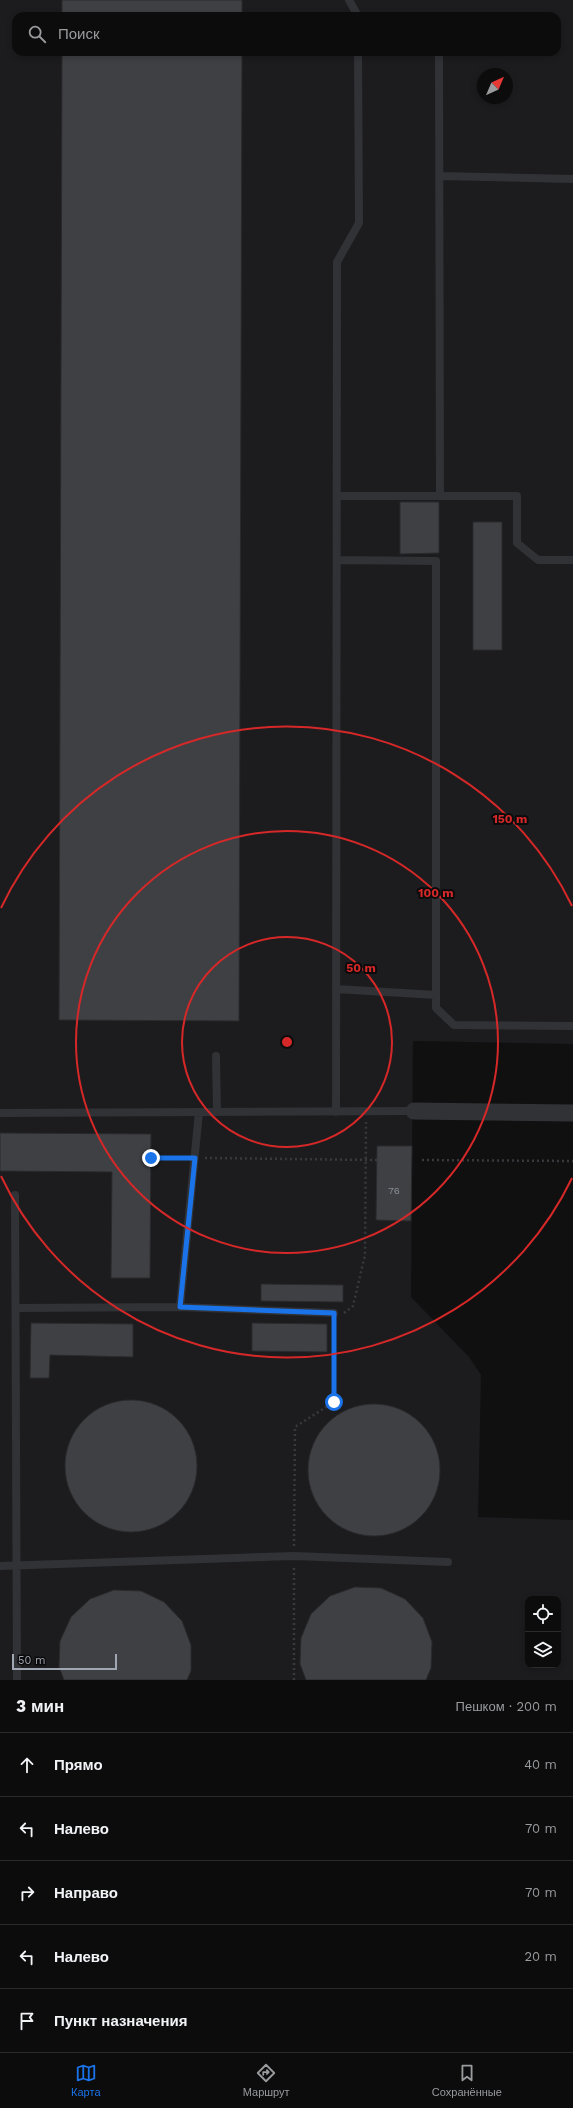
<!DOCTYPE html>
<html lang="ru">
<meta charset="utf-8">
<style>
:root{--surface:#0c0c0d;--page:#1a1a1b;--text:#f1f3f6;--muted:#9a9b9d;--line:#2c2c2e;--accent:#1a73e8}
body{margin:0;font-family:"Work Sans",sans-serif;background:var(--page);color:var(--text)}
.controls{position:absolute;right:12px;bottom:12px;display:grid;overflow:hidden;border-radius:8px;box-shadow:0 2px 6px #0003}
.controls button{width:36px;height:36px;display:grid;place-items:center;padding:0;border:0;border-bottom:1px solid var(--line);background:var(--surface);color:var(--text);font:20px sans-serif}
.compass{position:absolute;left:477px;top:68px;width:36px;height:36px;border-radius:50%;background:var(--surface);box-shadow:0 2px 6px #0003;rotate:44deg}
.scale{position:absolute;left:12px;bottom:10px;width:105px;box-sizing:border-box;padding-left:4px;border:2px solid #a1a7b2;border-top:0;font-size:11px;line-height:14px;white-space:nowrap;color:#a1a7b2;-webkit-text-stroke:3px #0b0b0c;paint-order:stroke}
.stop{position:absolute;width:12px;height:12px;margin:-9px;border:3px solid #1a73e8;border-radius:50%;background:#fff}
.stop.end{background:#1a73e8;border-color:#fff;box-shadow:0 1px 4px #0008}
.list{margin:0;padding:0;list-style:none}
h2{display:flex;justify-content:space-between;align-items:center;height:52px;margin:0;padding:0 16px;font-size:17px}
h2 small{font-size:13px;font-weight:400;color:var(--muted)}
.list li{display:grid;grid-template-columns:26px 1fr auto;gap:12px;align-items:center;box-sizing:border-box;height:64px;padding:0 16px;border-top:1px solid var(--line)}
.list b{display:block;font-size:15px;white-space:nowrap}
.list em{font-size:13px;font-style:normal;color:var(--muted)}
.icon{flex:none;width:22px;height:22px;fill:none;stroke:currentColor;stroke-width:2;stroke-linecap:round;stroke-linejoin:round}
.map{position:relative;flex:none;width:573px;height:1680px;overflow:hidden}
.search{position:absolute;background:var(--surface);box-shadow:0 2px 6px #0003;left:12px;right:12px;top:12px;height:44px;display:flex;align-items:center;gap:10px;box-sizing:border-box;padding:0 14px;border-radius:12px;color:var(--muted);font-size:15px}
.sheet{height:372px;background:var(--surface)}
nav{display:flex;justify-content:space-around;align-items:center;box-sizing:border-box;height:56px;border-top:1px solid var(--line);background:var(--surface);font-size:11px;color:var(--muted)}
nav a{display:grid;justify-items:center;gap:2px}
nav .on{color:var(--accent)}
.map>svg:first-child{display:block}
.built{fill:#1c1c1e;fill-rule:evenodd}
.building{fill:#3f4044;stroke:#2a2a2d}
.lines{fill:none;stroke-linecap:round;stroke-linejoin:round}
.path{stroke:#37393d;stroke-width:2.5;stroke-dasharray:2 3;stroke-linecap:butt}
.service{stroke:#313236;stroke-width:8}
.minor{stroke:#313236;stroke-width:17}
.route{stroke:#1a73e8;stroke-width:5}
.ring{fill:none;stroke:#d62828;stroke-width:2}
.labels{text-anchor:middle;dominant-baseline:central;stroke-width:4;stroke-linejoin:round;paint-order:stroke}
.number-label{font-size:10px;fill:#888d96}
.centre{fill:#d62828;stroke:#0b0b0c;stroke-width:2}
.ring-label{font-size:12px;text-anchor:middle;font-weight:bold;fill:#d62828;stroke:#0b0b0c;stroke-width:4;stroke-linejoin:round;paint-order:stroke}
</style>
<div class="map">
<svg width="573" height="1680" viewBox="0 0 573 1680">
<rect width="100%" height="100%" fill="#101011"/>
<path class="built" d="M0 0H573V1044L413 1041 411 1297 469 1357 481 1375 478 1517 573 1520V1680H0ZM16 16H557V52H16ZM483 74H507V98H483ZM528 1599H558V1665H528Z"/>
<path class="building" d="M62 0H242V16H62Z
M62 52H242L239 1021 59 1020Z
M400 502H439V553L400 554Z
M473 522H502V650H473Z
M0 1133 151 1134 150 1278H111L112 1172 0 1171Z
M377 1146H412L411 1221 376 1220Z
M261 1284 343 1285V1302L261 1301Z
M31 1323 133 1324V1357L50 1355 49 1378H30Z
M252 1323 327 1324V1352L252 1351Z
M65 1466a66 66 0 1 1 132 0a66 66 0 1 1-132 0Z
M308 1470a66 66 0 1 1 132 0a66 66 0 1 1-132 0Z
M355 1587 381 1588 405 1599 423 1618 432 1642 431 1668 426 1680H306L300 1664 301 1638 311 1614 330 1596Z
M114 1590 141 1591 164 1602 182 1621 191 1645V1671L187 1680H64L59 1667 60 1641 71 1617 90 1599Z"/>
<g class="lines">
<path class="path" d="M151 1158H184
M205 1158 377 1160
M422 1160 573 1161
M344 1313 353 1306 365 1255 366 1122
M294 1546 295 1427 334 1402V1323
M294 1680V1567"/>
<path class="service" d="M349 0 358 16
M439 52 440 496
M439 176 573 179
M337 496H517V543L538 560H573
M337 560 436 561V1008L454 1025 573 1026
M336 989 436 995
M216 1056 217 1112
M336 1112 337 262 359 223 358 52
M0 1113 414 1111
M15 1195 17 1680
M180 1307 199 1112
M17 1308 180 1307 334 1313
M0 1566 294 1556 448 1562"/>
<path class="minor" d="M414 1111 573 1113"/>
</g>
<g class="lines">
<path class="route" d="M151 1158H195L180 1307 334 1313V1402"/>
</g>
<g class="ring">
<circle cx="287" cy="1042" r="105"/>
<circle cx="287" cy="1042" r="211"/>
<path d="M572 1178A316 316 0 0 1 1 1176M1 908A316 316 0 0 1 572 906"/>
</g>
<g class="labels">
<g class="number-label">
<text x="394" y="1190">76</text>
</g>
</g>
<circle cx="287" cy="1042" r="6" class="centre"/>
<g class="ring-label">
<text x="510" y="823">150 m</text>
<text x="436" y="897">100 m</text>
<text x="361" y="972">50 m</text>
</g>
</svg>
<div class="controls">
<button><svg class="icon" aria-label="locate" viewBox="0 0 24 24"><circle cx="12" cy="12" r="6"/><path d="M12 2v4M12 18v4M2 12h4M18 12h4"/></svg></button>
<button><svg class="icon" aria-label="layers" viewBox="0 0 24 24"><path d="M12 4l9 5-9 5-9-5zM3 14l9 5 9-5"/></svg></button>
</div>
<svg class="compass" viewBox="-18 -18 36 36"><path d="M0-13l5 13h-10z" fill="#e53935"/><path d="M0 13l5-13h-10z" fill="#9a9b9d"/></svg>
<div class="scale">50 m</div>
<div class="stop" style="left:334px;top:1402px"></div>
<div class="stop end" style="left:151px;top:1158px"></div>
<div class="search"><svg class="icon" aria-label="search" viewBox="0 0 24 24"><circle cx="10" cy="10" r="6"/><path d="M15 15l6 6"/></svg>Поиск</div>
</div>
<section class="sheet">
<h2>3 мин<small>Пешком · 200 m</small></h2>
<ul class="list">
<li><svg class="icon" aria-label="ahead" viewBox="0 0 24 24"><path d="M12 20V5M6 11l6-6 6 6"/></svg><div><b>Прямо</b></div><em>40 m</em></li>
<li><svg class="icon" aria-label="left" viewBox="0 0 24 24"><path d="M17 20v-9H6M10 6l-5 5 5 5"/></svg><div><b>Налево</b></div><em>70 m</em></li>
<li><svg class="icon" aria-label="right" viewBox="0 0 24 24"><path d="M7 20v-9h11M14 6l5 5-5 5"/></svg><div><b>Направо</b></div><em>70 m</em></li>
<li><svg class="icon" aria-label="left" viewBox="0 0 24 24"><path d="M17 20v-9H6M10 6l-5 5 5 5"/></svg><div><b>Налево</b></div><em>20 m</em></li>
<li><svg class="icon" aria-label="arrive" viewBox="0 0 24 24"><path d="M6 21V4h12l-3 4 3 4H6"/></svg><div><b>Пункт назначения</b></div></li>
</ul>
</section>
<nav>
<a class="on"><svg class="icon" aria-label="map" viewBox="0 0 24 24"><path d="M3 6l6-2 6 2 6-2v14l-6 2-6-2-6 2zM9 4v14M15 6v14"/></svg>Карта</a>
<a><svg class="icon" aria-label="directions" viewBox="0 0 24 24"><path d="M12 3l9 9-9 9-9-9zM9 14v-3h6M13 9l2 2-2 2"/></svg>Маршрут</a>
<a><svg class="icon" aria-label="saved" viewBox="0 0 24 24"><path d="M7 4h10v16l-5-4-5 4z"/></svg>Сохранённые</a>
</nav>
